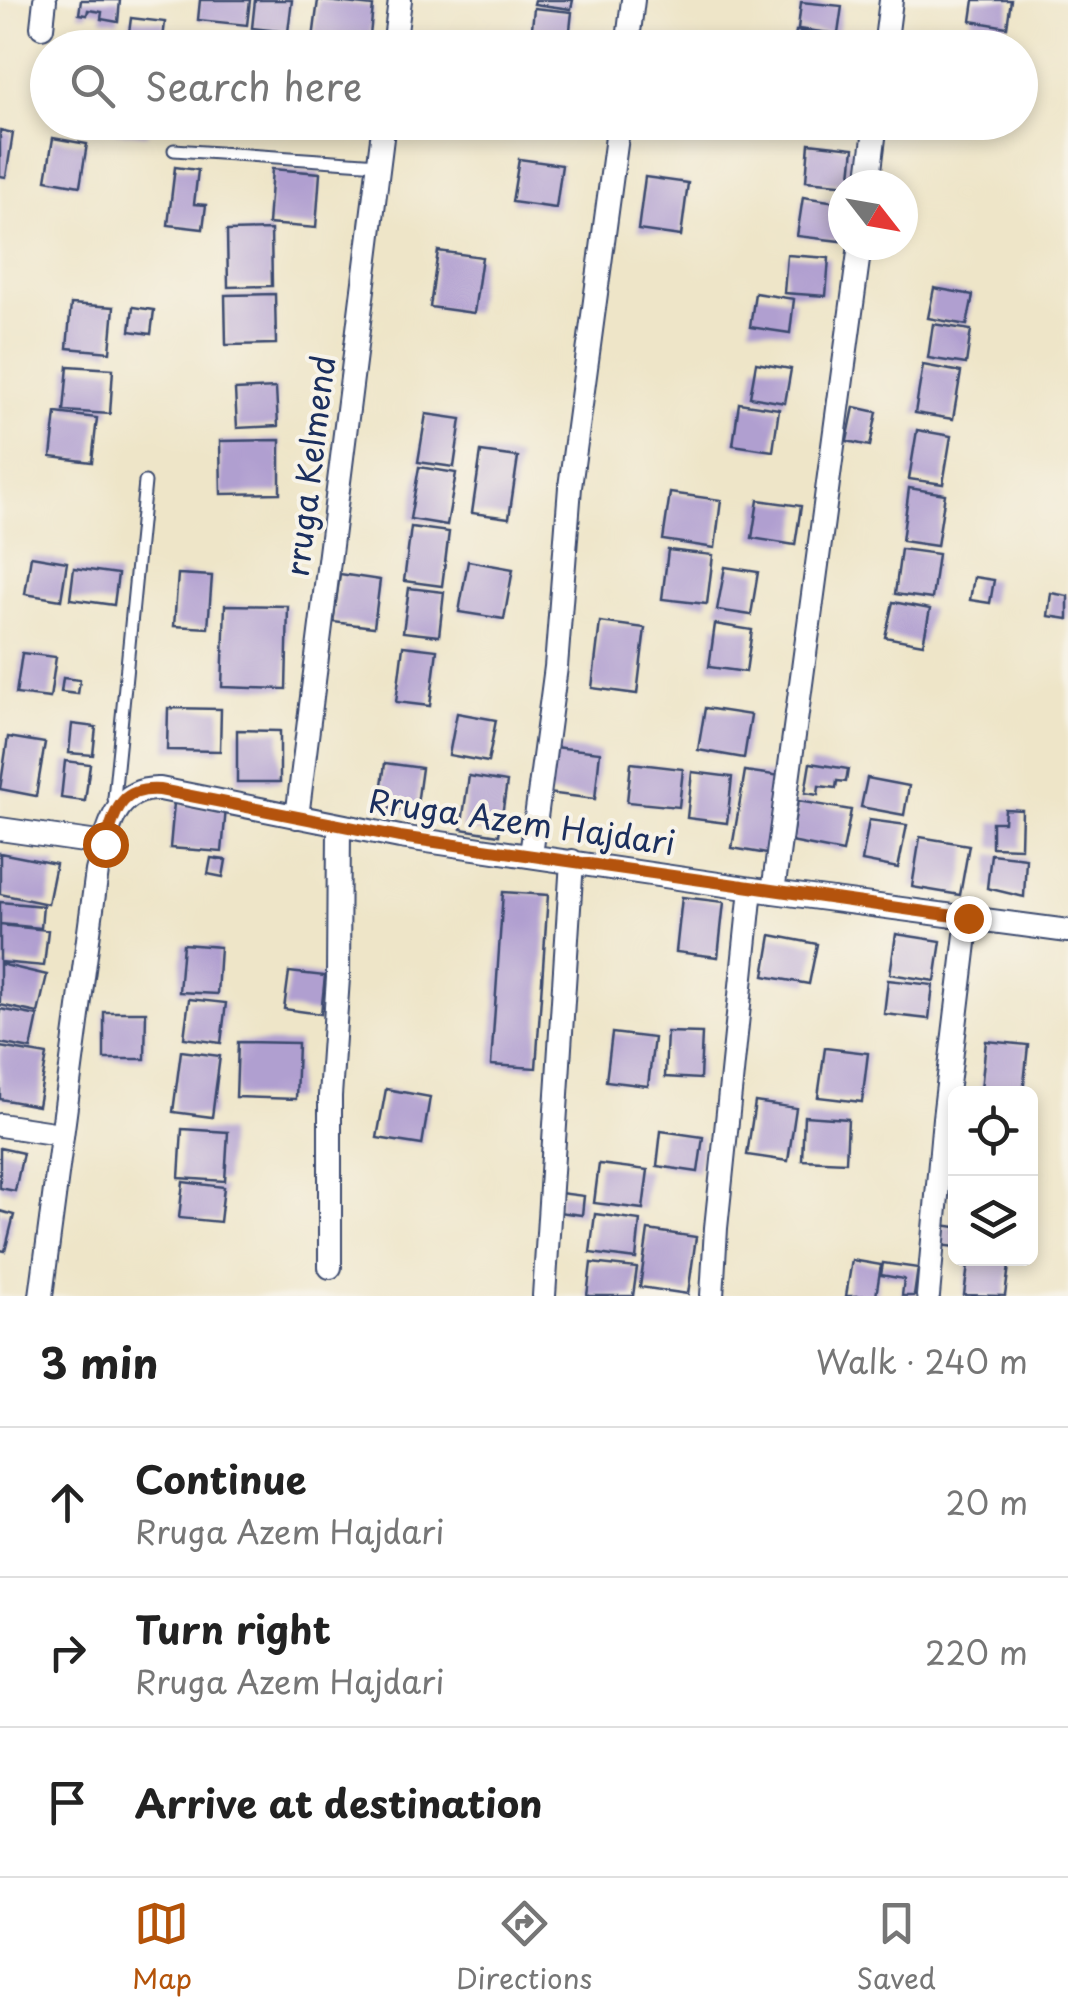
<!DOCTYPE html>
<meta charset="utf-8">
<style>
:root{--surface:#fff;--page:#f2f2f2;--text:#222;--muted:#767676;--line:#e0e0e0;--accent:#b45309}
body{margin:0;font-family:"Playpen Sans",sans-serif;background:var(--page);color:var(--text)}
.controls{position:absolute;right:30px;bottom:30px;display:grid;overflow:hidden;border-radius:15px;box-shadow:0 5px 15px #0003}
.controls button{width:90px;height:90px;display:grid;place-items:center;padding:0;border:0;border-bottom:2px solid var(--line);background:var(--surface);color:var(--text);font:50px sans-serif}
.compass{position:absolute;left:828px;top:170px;width:90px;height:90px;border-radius:50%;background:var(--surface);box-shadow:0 5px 15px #0003;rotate:121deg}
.stop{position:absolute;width:30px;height:30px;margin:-22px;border:8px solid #b45309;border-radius:50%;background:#fff}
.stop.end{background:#b45309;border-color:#fff;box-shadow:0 2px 10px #0008}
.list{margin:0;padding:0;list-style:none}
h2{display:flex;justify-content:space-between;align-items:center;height:130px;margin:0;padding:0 40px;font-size:42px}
h2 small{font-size:32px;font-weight:400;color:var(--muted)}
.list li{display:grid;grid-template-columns:65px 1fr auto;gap:30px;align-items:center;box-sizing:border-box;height:150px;padding:0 40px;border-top:2px solid var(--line)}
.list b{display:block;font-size:38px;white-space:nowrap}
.list p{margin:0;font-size:32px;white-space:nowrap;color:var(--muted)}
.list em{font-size:32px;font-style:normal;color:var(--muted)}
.icon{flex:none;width:55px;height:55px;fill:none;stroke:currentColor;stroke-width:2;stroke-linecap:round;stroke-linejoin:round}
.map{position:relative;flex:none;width:1068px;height:1296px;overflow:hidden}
.search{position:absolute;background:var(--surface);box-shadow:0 5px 15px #0003;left:30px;right:30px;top:30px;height:110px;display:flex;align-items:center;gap:25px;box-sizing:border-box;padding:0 35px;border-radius:55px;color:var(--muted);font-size:38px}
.sheet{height:580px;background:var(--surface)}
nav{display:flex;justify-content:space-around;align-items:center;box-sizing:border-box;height:140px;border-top:2px solid var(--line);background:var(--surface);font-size:28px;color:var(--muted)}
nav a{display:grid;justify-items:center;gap:5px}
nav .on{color:var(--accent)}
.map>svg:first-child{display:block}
.building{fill:#b09fd0}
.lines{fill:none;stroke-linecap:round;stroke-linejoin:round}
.lane-casing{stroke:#3b4a6e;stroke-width:15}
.street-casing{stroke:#3b4a6e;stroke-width:26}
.lane{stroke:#fff;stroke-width:11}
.street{stroke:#fff;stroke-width:22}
.route{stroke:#b45309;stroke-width:12}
.labels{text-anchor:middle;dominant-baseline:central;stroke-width:8;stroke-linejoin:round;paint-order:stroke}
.street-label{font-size:32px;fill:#1b2f5e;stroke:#f7f3e8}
</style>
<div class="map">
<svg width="1068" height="1296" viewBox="0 0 1068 1296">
<rect width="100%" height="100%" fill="#f7f3e8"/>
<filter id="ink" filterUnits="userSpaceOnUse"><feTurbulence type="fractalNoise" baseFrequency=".01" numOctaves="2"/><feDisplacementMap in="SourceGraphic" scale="20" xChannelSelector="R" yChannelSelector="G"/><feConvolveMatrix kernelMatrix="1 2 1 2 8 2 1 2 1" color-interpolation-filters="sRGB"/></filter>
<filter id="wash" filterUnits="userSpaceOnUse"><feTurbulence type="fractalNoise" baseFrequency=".0048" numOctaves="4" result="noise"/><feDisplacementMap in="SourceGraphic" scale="40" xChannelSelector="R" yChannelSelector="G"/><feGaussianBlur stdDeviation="2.25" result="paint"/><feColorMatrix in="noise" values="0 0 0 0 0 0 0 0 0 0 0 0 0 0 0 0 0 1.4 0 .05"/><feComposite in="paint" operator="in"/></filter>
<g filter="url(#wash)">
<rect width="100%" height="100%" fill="#eee5c8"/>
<g id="blocks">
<path class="building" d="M81 0H120L118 22 101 19 102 12 88 10 87 15 79 14Z
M200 0H250L247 25 198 20Z
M255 0H292L288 32 252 28Z
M318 0 373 6 370 36 359 35 358 44 313 39Z
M535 0H573L571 9 534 4Z
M974 0H1011L1007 27 971 21Z
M801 2 842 6 838 34 798 29Z
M534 8 572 12 568 48H530Z
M131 18 165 22 162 48H127Z
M796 31 836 37 835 48H785L786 41 794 42Z
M198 41 236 45V48H198Z
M116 122H149L147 135 115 132Z
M644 122H694L691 140 642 134Z
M0 130 13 133 6 177 0 176Z
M53 138 87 144 80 186 46 180Z
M809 143 854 148 850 185 806 181Z
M519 159 562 165 556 208 512 202Z
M175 167 198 170 194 204 206 205 203 229 168 225Z
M272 169 320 173 316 228 268 224Z
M645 177 688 183 681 236 638 230Z
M803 197 843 203 840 241 797 236Z
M271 230 272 286 228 287 227 231Z
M438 251 482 257 474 313 430 307Z
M787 255 829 258 826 296 784 293Z
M934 288 973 295 967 325 928 318Z
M755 293 794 299 790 333 750 327Z
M275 294 276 344 226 345 225 295Z
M71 304 114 307 110 352 67 348Z
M133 307 154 310 151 334 130 331Z
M933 324 971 330 966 364 928 358Z
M756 363 791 369 785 403 750 397Z
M923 365 961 372 953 419 915 413Z
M68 366 113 369 110 414 64 411Z
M276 388 278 426 237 428 235 390Z
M739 403 779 409 773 451 733 445Z
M854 407 877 412 870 446 847 441Z
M56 413 97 418 92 462 51 457Z
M426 414 461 419 454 467 418 462Z
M917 430 951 436 943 484 909 479Z
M280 440V493L221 494 220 441Z
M481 452 518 457 509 518 472 513Z
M419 467 456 473 447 525 410 519Z
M909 488 945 494 937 546 902 541Z
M670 493 721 500 715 548 663 540Z
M758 500 801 506 795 545 752 538Z
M411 527 449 532 442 586 404 581Z
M901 549 938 554 932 599 895 594Z
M668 550 713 555 707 604 662 599Z
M31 556 67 562 61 600 25 594Z
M468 561 513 569 504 619 459 612Z
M725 567 758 572 751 615 717 610Z
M74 568 118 574 114 605 70 599Z
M178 574 212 576 208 628 174 626Z
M340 574 380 580 374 627 333 622Z
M974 577 994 580 990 603 970 600Z
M409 588 444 592 439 636 403 632Z
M1051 593 1068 596V619L1048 616Z
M893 602 930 609 923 644 885 637Z
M225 605 288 606 286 689 222 687Z
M600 622 645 628 637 694 592 688Z
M715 624 752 630 746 672 709 667Z
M403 646 437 650 430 706 396 702Z
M22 653 56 657 50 698 16 694Z
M63 678 80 680 78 694 61 692Z
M168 708 221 709 220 751 167 750Z
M705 708 751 715 744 758 698 750Z
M457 713 496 720 488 762 449 755Z
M72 724 96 727 93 755 69 753Z
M237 730 280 731V782H237Z
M8 737 45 743 36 796 0 789Z
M554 747 600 752 595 799 548 793Z
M65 761 90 764 85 801 61 798Z
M385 763 422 768 416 812 379 807Z
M631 763 683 769 679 807 627 802Z
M810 763 848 769 846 782 837 781 836 788 819 786 818 795 805 793Z
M745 771 781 776 767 854 732 848Z
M692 772 732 777 727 823 687 818Z
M469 776 507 782 499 835 461 829Z
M867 778 909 786 904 815 861 807Z
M798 801 851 810 843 852 791 842Z
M174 803 226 808 222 852 170 848Z
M1005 809 1022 810 1021 848 992 847V822H1004Z
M869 820 907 825 898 868 862 861Z
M920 837 969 845 960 895 912 887Z
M0 853 56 864 48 904 0 894Z
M991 854 1026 858 1024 897 987 888Z
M211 858 226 860 223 877 208 874Z
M503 892 548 895 536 1068 491 1065Z
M682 897 724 902 718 957 676 952Z
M0 902 43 906 41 928 0 924Z
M0 925 48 930 44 966 0 962Z
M896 934 941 941 935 981 890 974Z
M771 935 817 944 809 984 764 976Z
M183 944 220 947 217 994 179 992Z
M0 964 47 975 38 1013 0 1005Z
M289 972 325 976 321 1014 284 1009Z
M888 980 933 985 929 1019 884 1014Z
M189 999 226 1003 221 1043 184 1038Z
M0 1009 38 1016 31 1049 0 1043Z
M104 1012H146L145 1059H104Z
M667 1032 702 1033 700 1079 665 1077Z
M612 1033 654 1038 648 1086 606 1081Z
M986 1041 1028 1045 1023 1094 981 1090Z
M238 1042 298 1043 296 1099 236 1097Z
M0 1047 47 1055 38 1106 0 1099Z
M825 1048 868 1053 862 1102 818 1097Z
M181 1051 220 1056 212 1117 173 1112Z
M386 1089 430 1097 422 1145 377 1138Z
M755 1102 796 1108 788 1161 747 1155Z
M804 1116 848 1119 846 1162 802 1160Z
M182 1129 228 1132 225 1181 179 1178Z
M661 1131 703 1137 698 1172 657 1166Z
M0 1148 23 1153 15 1191 0 1188Z
M599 1164 648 1170 643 1209 594 1203Z
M183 1182 224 1187 220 1222 179 1218Z
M560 1193 584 1196 582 1215 558 1212Z
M0 1211 14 1215 5 1251 0 1250Z
M595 1214 640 1220 636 1259 590 1253Z
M942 1225 956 1227V1247L939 1245Z
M648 1230 696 1237 688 1294 640 1287Z
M969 1258H1010L1005 1296 964 1295Z
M852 1260 881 1265 876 1296H846Z
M591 1263 637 1268 633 1296H587Z
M883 1263 918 1268 914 1296H902L904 1279 881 1275Z"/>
</g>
</g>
<g filter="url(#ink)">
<use href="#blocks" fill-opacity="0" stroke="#3b4a6e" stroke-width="2.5"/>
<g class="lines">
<g class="lane-casing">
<path id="lane" d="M174 150 379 164
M116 811 114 798 145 482"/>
</g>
<g class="street-casing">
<path id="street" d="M42 27 45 0
M394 48 400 0
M627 48 633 0
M885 48 891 0
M868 185 876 122
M297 817 384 122
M0 829 105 844
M531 855 556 667 570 487 619 122
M773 892 860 245
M0 1125 60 1134
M330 1267V1096L338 978 339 826
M41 1296 97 871C108 833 112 787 160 789L400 837 773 892 1068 931
M544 1296 572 861
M712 1296 716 1228 751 889
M928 1296 944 1118 968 918"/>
</g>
<use href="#lane" class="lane"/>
<use href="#street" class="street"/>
</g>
</g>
<g class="lines" filter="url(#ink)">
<path class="route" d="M105 844C116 811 119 787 160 790L400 837 968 918"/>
</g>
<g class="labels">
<g class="street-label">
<text transform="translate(309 466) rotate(-83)">rruga Kelmend</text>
<text transform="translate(522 821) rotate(8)">Rruga Azem Hajdari</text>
</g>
</g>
</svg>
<div class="controls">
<button><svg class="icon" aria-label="locate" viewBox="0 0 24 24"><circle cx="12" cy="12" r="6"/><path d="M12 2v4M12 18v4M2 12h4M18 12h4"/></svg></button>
<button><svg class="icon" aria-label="layers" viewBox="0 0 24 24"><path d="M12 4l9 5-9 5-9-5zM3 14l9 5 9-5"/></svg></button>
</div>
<svg class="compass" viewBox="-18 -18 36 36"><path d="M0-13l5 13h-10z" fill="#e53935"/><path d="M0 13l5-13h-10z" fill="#767676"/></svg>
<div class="stop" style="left:105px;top:844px"></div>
<div class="stop end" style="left:968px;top:918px"></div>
<div class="search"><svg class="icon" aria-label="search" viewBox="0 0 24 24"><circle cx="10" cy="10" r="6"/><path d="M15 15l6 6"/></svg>Search here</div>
</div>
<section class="sheet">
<h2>3 min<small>Walk · 240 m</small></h2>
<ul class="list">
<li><svg class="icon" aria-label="ahead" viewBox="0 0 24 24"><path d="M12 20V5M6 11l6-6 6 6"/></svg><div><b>Continue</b><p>Rruga Azem Hajdari</p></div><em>20 m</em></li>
<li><svg class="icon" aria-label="right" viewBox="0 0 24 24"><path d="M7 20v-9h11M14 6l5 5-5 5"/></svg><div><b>Turn right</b><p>Rruga Azem Hajdari</p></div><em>220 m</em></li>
<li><svg class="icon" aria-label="arrive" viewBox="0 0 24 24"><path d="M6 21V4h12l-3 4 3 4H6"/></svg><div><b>Arrive at destination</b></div></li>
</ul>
</section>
<nav>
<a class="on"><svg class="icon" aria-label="map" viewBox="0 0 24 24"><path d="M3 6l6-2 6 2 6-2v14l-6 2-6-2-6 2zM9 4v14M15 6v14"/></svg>Map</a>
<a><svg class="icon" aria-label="directions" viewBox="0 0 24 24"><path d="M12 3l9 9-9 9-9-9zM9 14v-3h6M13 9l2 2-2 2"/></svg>Directions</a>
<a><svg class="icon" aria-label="saved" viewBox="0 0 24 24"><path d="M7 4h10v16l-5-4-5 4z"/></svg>Saved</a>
</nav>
